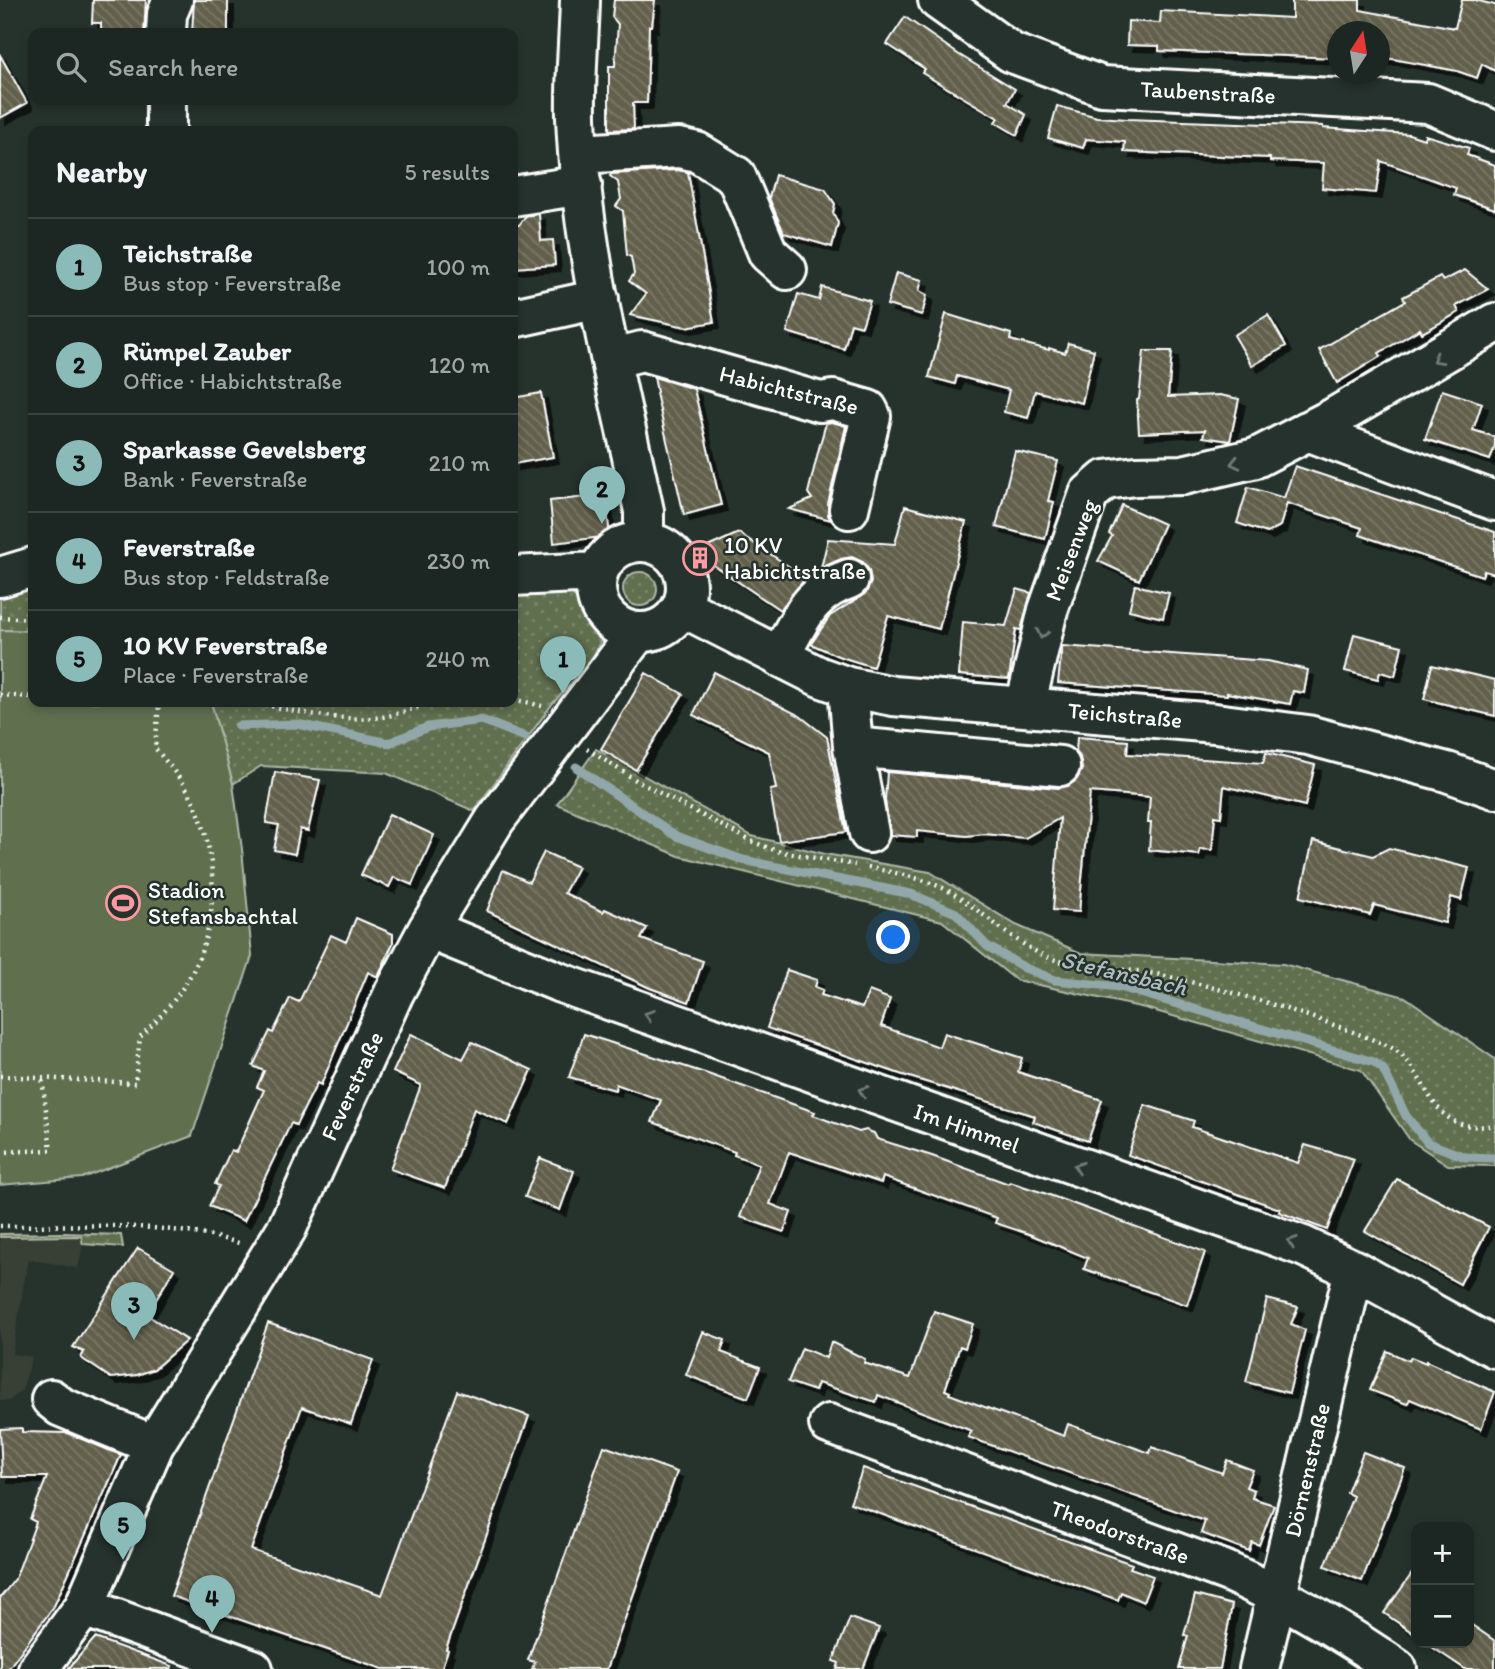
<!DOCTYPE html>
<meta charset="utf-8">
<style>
:root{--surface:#1c2622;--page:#252e2a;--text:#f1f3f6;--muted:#a0a5a5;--line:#3a4340;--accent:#8bbbb9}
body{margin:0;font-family:Itim,sans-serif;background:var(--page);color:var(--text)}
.controls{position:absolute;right:21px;bottom:21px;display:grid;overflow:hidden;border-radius:14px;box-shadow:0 4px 10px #0003}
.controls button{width:63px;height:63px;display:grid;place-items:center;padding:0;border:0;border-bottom:2px solid var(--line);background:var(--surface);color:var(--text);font:35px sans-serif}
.compass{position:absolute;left:1327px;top:21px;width:63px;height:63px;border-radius:50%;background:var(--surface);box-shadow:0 4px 10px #0003;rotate:12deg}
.you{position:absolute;left:894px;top:938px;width:24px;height:24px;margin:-18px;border:5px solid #fff;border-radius:50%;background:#1a73e8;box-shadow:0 0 0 10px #1a73e833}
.badge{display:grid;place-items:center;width:46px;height:46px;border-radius:50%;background:var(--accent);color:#111;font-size:23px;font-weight:700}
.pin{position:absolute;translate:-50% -58px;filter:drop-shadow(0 2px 4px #0008)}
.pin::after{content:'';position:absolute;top:37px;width:24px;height:21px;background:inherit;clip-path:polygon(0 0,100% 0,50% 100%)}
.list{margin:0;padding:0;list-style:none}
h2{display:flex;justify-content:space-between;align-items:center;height:91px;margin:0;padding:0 28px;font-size:30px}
h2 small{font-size:23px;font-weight:400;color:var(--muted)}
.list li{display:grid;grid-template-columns:46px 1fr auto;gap:21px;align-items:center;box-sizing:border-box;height:98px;padding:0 28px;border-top:2px solid var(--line)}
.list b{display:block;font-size:26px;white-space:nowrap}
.list p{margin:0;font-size:23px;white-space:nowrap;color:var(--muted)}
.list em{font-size:23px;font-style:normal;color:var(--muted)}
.icon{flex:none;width:38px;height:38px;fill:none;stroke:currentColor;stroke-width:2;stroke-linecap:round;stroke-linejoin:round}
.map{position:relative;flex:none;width:1495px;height:1669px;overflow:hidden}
.search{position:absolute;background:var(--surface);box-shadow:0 4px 10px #0003;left:28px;top:28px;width:490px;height:77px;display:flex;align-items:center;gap:18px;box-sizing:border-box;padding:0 24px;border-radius:14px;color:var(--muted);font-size:26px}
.panel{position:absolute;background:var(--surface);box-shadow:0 4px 10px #0003;left:28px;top:126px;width:490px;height:581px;border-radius:14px}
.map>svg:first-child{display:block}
.built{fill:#384136}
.green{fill:url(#green-dots);stroke:#b0b7a8;stroke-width:2}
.pitch{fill:#616f50;stroke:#b0b7a8;stroke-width:2}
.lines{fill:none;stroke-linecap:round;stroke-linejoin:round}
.stream{stroke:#92a7a9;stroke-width:9}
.building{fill:url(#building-back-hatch);stroke:#fff;stroke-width:2;filter:url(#shadow)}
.minor-casing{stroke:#fff;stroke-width:44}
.path{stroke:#fff;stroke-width:4.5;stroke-dasharray:2 5;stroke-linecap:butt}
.minor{stroke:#26332d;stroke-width:38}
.oneway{stroke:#727a76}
.labels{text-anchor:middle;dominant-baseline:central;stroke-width:5;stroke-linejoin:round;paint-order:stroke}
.street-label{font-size:23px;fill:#fff;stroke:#26332d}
.poi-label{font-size:23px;fill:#fff;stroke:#26332d;text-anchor:start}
.water-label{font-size:24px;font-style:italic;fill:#aebdbf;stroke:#26332d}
</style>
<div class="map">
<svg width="1495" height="1669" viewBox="0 0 1495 1669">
<defs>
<pattern id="green-dots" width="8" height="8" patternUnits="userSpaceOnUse" patternTransform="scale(1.75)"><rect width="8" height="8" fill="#616f50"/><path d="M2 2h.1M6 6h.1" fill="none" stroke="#79856a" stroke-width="1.8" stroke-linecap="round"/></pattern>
<pattern id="building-back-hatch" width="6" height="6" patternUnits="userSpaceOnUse" patternTransform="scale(1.75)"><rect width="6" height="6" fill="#62614c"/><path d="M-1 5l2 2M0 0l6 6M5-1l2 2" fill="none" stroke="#7a7967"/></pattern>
<filter id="shadow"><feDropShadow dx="6" dy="6" stdDeviation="0" flood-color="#0009"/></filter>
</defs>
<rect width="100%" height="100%" fill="#26332d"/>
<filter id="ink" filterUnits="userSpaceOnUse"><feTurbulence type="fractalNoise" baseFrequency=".0143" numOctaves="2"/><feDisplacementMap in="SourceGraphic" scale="14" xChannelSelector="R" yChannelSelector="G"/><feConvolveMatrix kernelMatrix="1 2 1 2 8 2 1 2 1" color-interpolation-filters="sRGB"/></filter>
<g filter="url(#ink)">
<path class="built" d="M81 1236 83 1244 78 1268 28 1259 12 1354 32 1357 22 1390 9 1401 0 1400V1237Z"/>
<path class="green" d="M623 589a17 17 0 1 1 34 0a17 17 0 1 1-34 0Z
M565 584 603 636 590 663 553 703 474 811 386 773 261 766 233 784 211 702H513V588Z
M33 585V631L0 630V592Z
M596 749 752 836 825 854 930 872 1016 925 1081 953 1283 964 1405 997 1495 1059V1166L1448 1165 1410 1140 1361 1070 1145 1008 1016 980 942 921 679 856 557 804Z
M63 1233 121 1235 123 1247 83 1244 81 1236 0 1237V1234Z"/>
<path class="pitch" d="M0 630 33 631V702H211L233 784 242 849 252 956 192 1136 82 1178 0 1185Z"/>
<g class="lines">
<path class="stream" d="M238 726 297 724 389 743 428 727 482 720 525 737
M576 767 676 836 743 860 911 894 956 913 987 946 1025 968 1055 980 1120 987 1374 1062 1383 1069 1406 1116 1428 1143 1465 1157 1495 1158"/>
</g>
<path class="building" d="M93 0H146L144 33H101V23H92Z
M194 0H228V33H192Z
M614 0H655L652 26H649L647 103H633L634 129 609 130V66H615L618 24 612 17Z
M1292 0H1360V10L1455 28 1462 0H1475L1495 5V71L1482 64 1477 78 1457 71 1393 59H1380V32H1338V58L1159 51V46L1127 45 1128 21 1160 23 1161 11 1292 18Z
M905 17 958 54 1015 89 1007 103 1026 115 1017 135 995 122 998 118 922 73 925 69 887 44Z
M0 55 27 103 0 118Z
M1057 106 1097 117 1127 119 1323 126V128L1409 134 1424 139 1425 135 1469 148 1467 155 1495 165V209L1454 195 1456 188 1381 161 1376 193 1322 188 1324 163 1270 161V158L1124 152 1125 142 1086 139 1083 148 1048 138Z
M677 170 688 172 714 322 686 327 630 315 646 294 629 281 634 274 631 257 627 255 623 211 616 206 621 199 618 182 610 176 611 174Z
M775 175 825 189 835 204 833 213 838 223 832 247 784 233 769 198Z
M539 214 541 241 553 240 555 265 513 268V225H519L526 216Z
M1465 270 1488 289 1456 306 1459 312 1422 333 1420 329 1379 353 1381 356 1337 383 1319 350 1405 301 1403 297 1440 277 1443 281Z
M896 273 922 280 919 291 927 295 922 315 887 305Z
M822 287 870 301 862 326 851 323 844 349 787 332 798 294 819 300Z
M946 314 1011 334 1010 340 1049 350V348L1065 353 1068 343 1094 350 1082 403 1035 391 1028 418 1004 412 1009 390 957 376 955 384 929 377Z
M1268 315 1286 346 1252 366 1234 335Z
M1144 351H1172L1168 397 1220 395 1239 399 1230 441 1203 437 1205 430 1139 433 1137 400 1139 399Z
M654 377 694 389 721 505 684 515 656 393 657 392Z
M1442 390 1482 403 1473 430 1495 437V446L1490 460 1425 439Z
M541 393 553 457 513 464V398Z
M832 422 846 426 828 504V515L831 520 789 509 812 499 808 493 819 448 826 423Z
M1015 451 1058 461 1048 501 1054 502 1045 539 996 527Z
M1295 466 1495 532V574L1484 571 1482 576 1360 535 1362 528 1287 503 1280 526 1267 533 1237 523 1248 487 1284 498Z
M605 495 610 536 554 543 550 501Z
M1122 505 1164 524 1139 580 1098 561 1112 536 1109 534Z
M905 506 966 522 939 629 888 616 873 667 838 656 811 644 830 616 866 593 871 582 869 570 863 562 852 557 841 559 821 568 828 539 895 544Z
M739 533 806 578 780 610 709 562 703 549Z
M1135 585 1169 593 1163 618 1129 610Z
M1017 589 1031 593 1021 630 1016 629 1009 679 959 675 963 622 1006 626Z
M1354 634 1402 646 1395 676 1380 672 1378 679 1345 671Z
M1062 646 1268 661 1308 670 1304 693 1293 691 1290 704 1227 693V695L1058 683Z
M1432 665 1495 680V716L1424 699Z
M714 672 800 716 827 737 846 832 779 841 770 790 776 789 769 752 693 715Z
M646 673 683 694 636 770 601 749Z
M1077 737 1128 741 1127 754 1263 763 1266 753 1315 765 1305 806 1224 786 1221 817 1215 816 1212 850 1200 849 1199 855 1149 850 1151 823H1148L1150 797 1090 792 1079 912 1053 910 1060 818 1025 838 984 834 967 836 917 831V837L890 835 885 800 887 772 1058 788 1068 786 1077 779 1082 769 1080 757 1076 752Z
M275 772 320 780 308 831 300 829 295 854 274 850 279 825 266 823Z
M389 814 434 835 412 885 394 877 389 887 361 875Z
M1313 841 1373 856 1389 848 1469 868 1461 900 1451 897 1445 923 1374 905 1370 915 1300 897Z
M544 852 578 867 564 893 603 912 605 909 647 928 641 939 703 961 689 1002 650 988 487 911 503 870 529 882Z
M356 918 393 934V943L378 977 368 972 321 1085 317 1083 296 1125 291 1123 244 1221 209 1206 219 1186 215 1184 231 1150 236 1152 264 1090 257 1087 264 1071 253 1066 270 1031 273 1033 290 998 299 1002 331 935 346 942Z
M787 970 817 980 815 987 823 990 821 995 862 1008 869 991 890 999 881 1026 939 1047 944 1033 1022 1058 1018 1072 1102 1100 1088 1141 1033 1122 1035 1116 900 1074 767 1028Z
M411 1034 463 1059 472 1042 532 1070 508 1124 474 1109 445 1188 390 1169 421 1085 393 1072Z
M584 1034 705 1073 815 1112 813 1115 859 1132 866 1130 874 1133 877 1139 932 1156 1009 1184 1010 1182 1044 1193 1205 1252 1187 1305 1084 1269 1088 1258 1029 1234 995 1223 997 1218 883 1177 881 1183 789 1152 770 1204 791 1212 784 1232 740 1217 759 1164 734 1155 735 1152 652 1122 661 1100 616 1084 615 1090 569 1077Z
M1145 1105 1194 1121 1192 1127 1298 1163 1305 1145 1354 1159 1327 1230 1279 1212 1280 1209 1128 1155Z
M540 1158 574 1171 560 1210 525 1197Z
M1397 1179 1489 1227 1460 1284 1365 1231Z
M138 1248 174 1269 147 1315 187 1340 154 1369 137 1375 111 1378 81 1358 84 1352 73 1347Z
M1267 1299 1298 1307 1291 1324 1305 1330 1289 1393 1246 1382Z
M934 1311 973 1324 965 1348 960 1346 945 1390 950 1392 949 1394 1064 1436 1068 1424 1150 1453 1152 1447 1222 1473 1227 1460 1253 1470 1246 1487 1254 1490 1252 1498 1274 1505 1259 1545 1252 1542 1249 1551 1201 1533 1205 1521 968 1437 972 1431 878 1395 876 1402 818 1383 815 1391 788 1382 802 1348 826 1358 831 1342 865 1359 864 1363 910 1378Z
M268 1323 373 1360 351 1424 302 1407 251 1550 382 1595 457 1391 529 1416 446 1649 448 1650 441 1669H383L171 1596Z
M703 1332 725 1340 721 1352 760 1367 748 1398 686 1375Z
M1387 1351 1409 1361 1411 1357 1426 1363V1361L1495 1392 1481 1429 1410 1399 1407 1404 1370 1390Z
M22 1428V1432L67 1433 121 1455 54 1606 8 1669H0V1598L15 1579 21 1563 36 1522 30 1519 47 1477H2L0 1429Z
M604 1446 677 1472 607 1669H532L535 1662 528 1660Z
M1363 1452 1405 1468 1362 1581 1325 1566 1353 1496 1347 1493Z
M863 1468 1132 1564 1130 1568 1153 1576 1143 1602 1121 1592 1118 1600 850 1503Z
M1416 1568V1635L1384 1613Z
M1195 1595 1232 1605 1220 1669H1179L1188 1636 1184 1635Z
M850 1618 879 1628 863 1669H837L839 1663 833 1661Z
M1469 1623 1495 1641V1669H1465L1426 1643H1469Z
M95 1638 172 1666 171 1669H68Z"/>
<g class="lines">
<g class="minor-casing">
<path id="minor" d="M580 0C579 39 575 78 576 117 581 250 616 381 644 511V542
M938 0 1012 53 1102 86 1428 103 1495 131
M166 33 167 14 173 0
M166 131V100
M579 154 679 148 697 152 736 176 768 253 787 270
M513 196 582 185
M513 318 599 299
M611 359 642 351 820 402 833 400 868 410 871 416 849 509
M1307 431 1495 501
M596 587a45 45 0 1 1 90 0a45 45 0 1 1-90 0Z
M513 576 598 572
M0 577 33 567
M682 607 820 677 848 687 893 696 1215 723 1308 735 1447 772 1495 789
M779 657C800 622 807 593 849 579
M848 687 853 747 869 833
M1025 707 1048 610 1089 494 1105 480 1136 476 1183 475 1256 458 1335 417 1495 323
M853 747 1060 766
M428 929 561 983 1303 1246 1354 1270 1495 1348
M51 1399 61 1407 154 1445
M829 1424 1226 1571C1287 1598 1342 1631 1397 1669
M84 1607 253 1669
M38 1669 84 1607 154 1445 287 1228 394 993 428 929 495 820 638 632
M1259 1669 1354 1270"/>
</g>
<path class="path" d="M0 617 33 619
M0 695 33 697
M513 699 542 706
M251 702C290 710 342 723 382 717 400 714 417 707 435 702
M587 749 639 782 751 841 777 851 855 865
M868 867C895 873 924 878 949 891 982 910 1021 950 1056 960 1090 969 1126 968 1161 975 1237 992 1312 1015 1384 1044 1433 1064 1421 1138 1495 1125
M0 1076 135 1083 140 1037C155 1022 170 1007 182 989 220 934 221 860 193 800 183 781 169 765 155 748L159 704 126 702
M0 1152 51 1150 42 1078
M0 1226C77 1226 165 1221 239 1243"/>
<use href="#minor" class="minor"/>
</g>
<defs><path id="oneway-chevron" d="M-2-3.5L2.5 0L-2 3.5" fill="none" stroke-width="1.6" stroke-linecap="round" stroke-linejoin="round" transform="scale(1.75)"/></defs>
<g class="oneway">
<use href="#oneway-chevron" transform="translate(1437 359) rotate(150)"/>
<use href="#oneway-chevron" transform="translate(1235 463) rotate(167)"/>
<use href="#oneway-chevron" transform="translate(1042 634) rotate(104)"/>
<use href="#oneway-chevron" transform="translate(649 1015) rotate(-160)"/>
<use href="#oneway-chevron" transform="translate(863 1091) rotate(-161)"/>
<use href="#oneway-chevron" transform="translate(1078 1167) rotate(-161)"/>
<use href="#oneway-chevron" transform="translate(1292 1242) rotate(-161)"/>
</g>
</g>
<defs>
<g id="building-ring" transform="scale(1.75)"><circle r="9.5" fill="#26332d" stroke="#ff9aa2" stroke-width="1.5"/><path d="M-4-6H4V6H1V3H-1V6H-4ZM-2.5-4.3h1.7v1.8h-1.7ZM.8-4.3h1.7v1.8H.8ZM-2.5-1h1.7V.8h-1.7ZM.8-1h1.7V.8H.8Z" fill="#ff9aa2"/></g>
<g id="stadium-ring" transform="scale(1.75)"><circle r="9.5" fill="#26332d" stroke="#ff9aa2" stroke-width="1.5"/><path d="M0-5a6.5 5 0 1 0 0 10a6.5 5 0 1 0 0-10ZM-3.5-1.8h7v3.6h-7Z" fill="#ff9aa2"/></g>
</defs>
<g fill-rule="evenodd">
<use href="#building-ring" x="700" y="558"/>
<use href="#stadium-ring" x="123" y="903"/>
</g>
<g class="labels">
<g class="street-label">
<text transform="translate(1208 92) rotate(3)">Taubenstraße</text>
<text transform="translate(789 390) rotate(14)">Habichtstraße</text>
<text transform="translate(1071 550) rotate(-69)">Meisenweg</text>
<text transform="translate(1125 715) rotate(5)">Teichstraße</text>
<text transform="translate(352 1086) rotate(-65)">Feverstraße</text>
<text transform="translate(967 1128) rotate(19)">Im Himmel</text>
<text transform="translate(1307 1470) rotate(-77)">Dörnenstraße</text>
<text transform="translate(1120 1532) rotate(20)">Theodorstraße</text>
</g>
<g class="poi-label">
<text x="724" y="545">10 KV<tspan x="724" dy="26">Habichtstraße</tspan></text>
<text x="148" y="890">Stadion<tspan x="148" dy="26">Stefansbachtal</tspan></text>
</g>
<g class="water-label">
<text transform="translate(1124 973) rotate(13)">Stefansbach</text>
</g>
</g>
</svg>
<div class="controls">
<button>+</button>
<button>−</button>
</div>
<svg class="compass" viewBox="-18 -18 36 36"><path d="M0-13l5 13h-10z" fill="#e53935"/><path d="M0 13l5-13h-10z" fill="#a0a5a5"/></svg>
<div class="you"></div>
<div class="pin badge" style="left:563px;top:694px">1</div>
<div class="pin badge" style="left:602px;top:524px">2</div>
<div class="pin badge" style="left:134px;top:1340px">3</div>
<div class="pin badge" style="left:212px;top:1633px">4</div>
<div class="pin badge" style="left:123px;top:1560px">5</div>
<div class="search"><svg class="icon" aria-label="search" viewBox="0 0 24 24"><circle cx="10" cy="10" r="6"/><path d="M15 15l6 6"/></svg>Search here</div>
<section class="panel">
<h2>Nearby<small>5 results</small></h2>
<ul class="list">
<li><span class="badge">1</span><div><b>Teichstraße</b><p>Bus stop · Feverstraße</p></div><em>100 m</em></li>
<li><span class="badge">2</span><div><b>Rümpel Zauber</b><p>Office · Habichtstraße</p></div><em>120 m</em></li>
<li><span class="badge">3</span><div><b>Sparkasse Gevelsberg</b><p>Bank · Feverstraße</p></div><em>210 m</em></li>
<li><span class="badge">4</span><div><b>Feverstraße</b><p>Bus stop · Feldstraße</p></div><em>230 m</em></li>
<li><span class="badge">5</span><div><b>10 KV Feverstraße</b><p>Place · Feverstraße</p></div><em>240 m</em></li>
</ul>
</section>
</div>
